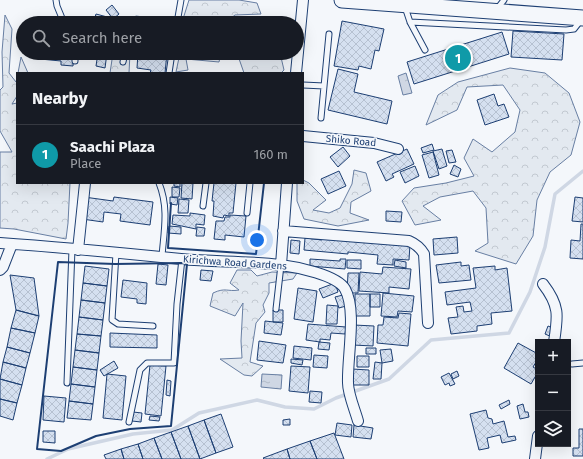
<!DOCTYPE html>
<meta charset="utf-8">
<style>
:root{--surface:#171b24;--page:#20242c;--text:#f1f3f6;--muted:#9ea1a6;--line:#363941;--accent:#c62828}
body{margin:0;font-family:"Fira Sans",sans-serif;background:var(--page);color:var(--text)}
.controls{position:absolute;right:12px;bottom:12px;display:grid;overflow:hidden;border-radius:0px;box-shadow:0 4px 16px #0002}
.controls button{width:36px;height:36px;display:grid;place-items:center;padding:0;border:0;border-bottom:1px solid var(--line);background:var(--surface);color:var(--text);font:20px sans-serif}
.you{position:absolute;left:257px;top:240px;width:14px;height:14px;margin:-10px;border:3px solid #fff;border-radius:50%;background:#1a73e8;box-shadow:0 0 0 6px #1a73e833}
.badge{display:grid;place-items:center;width:26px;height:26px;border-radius:50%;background:var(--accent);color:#fff;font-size:13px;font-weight:700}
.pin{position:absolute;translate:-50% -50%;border:2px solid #fff;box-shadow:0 1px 4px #0006}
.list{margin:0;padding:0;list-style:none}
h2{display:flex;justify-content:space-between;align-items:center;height:52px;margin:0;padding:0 16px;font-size:17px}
h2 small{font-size:13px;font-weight:400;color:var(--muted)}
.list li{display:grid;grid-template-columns:26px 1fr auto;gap:12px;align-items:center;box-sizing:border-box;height:60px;padding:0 16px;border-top:1px solid var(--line)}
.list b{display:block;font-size:15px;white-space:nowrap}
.list p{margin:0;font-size:13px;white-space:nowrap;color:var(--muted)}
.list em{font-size:13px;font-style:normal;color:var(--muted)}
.icon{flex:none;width:22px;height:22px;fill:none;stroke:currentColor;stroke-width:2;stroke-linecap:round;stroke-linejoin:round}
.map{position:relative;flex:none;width:583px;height:459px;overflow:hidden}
.search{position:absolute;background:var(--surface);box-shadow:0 4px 16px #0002;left:16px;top:16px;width:288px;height:44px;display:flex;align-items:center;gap:10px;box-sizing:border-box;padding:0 14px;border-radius:22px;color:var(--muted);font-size:15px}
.panel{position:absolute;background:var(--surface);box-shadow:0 4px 16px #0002;left:16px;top:72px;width:288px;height:112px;border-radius:0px}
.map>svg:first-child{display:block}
.forest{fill:url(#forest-crowns);stroke:#687fa3}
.water{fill:url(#water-ripples);stroke:#687fa3}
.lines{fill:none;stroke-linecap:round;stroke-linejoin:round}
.stream{stroke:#cfd7e4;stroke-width:3.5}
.building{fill:url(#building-cross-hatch);stroke:#1d3f73}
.service-casing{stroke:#1d3f73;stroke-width:7}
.minor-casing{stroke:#1d3f73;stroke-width:12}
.secondary-casing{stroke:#1d3f73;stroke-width:17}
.service{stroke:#f4f7fb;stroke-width:5}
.minor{stroke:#f4f7fb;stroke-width:10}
.secondary{stroke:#f4f7fb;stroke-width:15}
.wall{stroke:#1d3f73;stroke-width:2}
.labels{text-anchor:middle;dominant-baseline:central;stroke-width:3;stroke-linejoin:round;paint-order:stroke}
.street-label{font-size:10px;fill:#1d3f73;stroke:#f4f7fb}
</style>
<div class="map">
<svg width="583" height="459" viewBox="0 0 583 459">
<defs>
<pattern id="forest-crowns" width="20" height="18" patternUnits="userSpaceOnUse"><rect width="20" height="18" fill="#e3e9f0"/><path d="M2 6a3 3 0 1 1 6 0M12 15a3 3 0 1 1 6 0" fill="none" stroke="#c2c9d1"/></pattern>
<pattern id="water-ripples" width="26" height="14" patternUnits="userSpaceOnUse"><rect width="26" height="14" fill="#cfd7e4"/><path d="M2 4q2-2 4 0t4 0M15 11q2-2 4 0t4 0" fill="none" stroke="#b1bac7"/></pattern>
<pattern id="building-cross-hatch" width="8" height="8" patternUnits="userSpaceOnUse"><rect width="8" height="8" fill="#d5e0f0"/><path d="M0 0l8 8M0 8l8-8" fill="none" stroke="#b6c1d1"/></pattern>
</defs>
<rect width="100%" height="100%" fill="#f4f7fb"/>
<path class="forest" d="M189 0H239L257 3 261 14 235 15 225 23H186L183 19Z
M5 15 12 29 9 73 16 82 17 78V96L12 104 17 103V183H70L68 223 66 239 14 229 0 228V152H12L0 131V90L3 87 2 52Z
M136 16 165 20 172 23H125Z
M113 53H130L129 73H110Z
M180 53H221L219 62 186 59 188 70 176 72Z
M237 53H280L284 70 281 73H244Z
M21 57 28 73H18Z
M510 68 545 73 569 93 580 122 571 155 550 172 537 200 533 236 516 264 475 251 488 243 486 208 473 191 440 197 423 206 441 220 415 225 402 201 414 188 446 183 474 176 464 158 473 139 492 152 515 132 520 110 503 85 467 87 457 110 426 125 438 95 458 82Z
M354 170 366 173 371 191 351 202 350 213 369 220 338 226 304 219 297 201V183H303V180L309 183 326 200 313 210 329 213 340 208 352 184Z
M237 270H251L257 276 272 272 297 273 293 279 269 283V293L263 305 265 312 256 323 250 362 263 366 252 376 244 375 220 359 242 358 241 341 243 303 235 316 210 306 213 293C226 287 227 292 239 290L230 283Z"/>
<path class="water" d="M406 73 412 93 403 95 398 76Z
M262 374 282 375 281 389 261 387Z"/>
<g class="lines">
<path class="stream" d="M47 459 68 449 133 434 172 430 199 413 257 400 285 407 314 409 336 398 389 379 431 340 509 333 530 292 545 247 555 194 583 171"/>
</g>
<path class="building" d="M112 5 119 14 113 19 106 10Z
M96 14 111 18 109 23H93Z
M342 21 384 29 379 51 375 50 371 69 359 66 358 70 334 66Z
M513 31 564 34 562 60 511 57Z
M502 32 509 54 414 84 407 62Z
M40 53H74L73 66 61 65V61L40 59Z
M98 53H107L105 68 96 66Z
M138 53H167L165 73H150L151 70 137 68Z
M338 69 358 74 354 92 392 101 387 124 328 110Z
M494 94 498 106 504 104 509 117 485 125 477 100Z
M432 144 434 150 423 153 421 148Z
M343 147 350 156 338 167 330 157Z
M407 149 414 164 392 174 394 177 386 181 377 162Z
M442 149 447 166 439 169 433 151Z
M452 150 456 162 449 163 446 151Z
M433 152 439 175 429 178 422 155Z
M454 165 461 169 458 177 450 174Z
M415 166 419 176 405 183 400 172Z
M339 171 346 186 328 194 321 179Z
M174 183H180V187L174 186Z
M182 183H193L192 199 181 198Z
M214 183H236L233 213H229V216L224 215 223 218 213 216 214 201H212Z
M172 187 180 188 179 197H172Z
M84 197 113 201 114 197 153 202 150 225 120 221 121 214 104 212 103 222 82 219Z
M170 197 178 198 177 205 170 204Z
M575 197 583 198V222L572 221Z
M179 199 189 200 188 213H178Z
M386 211 402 212 401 222 386 221Z
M190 213 205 215 204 225 196 224V229L172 224 173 215 190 216Z
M230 215 246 216 244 237 225 235V240L214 239 216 221H224L225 217H230Z
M581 224H583V259L570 258 571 240 580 241Z
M169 226 181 227V234L168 233Z
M197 227 205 228 204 236H196Z
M323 237 410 244 409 260 393 259V265L377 264 378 255 348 252V254L304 250 305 238 322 240Z
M457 237 458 253 434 255 433 239Z
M291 240 300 241 299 254 290 253Z
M310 259 340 261V259H346L345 269 310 266Z
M347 260H361V269L347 268Z
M395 260 406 262V268L394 266Z
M461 262V266L469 265 471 280 439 283 436 265Z
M158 264 168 265 166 285 156 284Z
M85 266 109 269 107 286 83 283Z
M495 266V270L507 268 512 311 491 313 492 324 477 326V331L451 334 448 318 458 317 456 307 463 306 464 312 472 311 470 302 447 305 445 292 476 288 473 268Z
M383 267 411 269 409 289 389 287V293L359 291 360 272 382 274Z
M201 270 213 271 211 281 200 280Z
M348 273H359L358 293H347Z
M10 275 34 278 39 316 16 310Z
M123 280 147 283 146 304 137 303V299L121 297Z
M83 283 107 286 105 303 81 300Z
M335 283 338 292 323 298 319 289Z
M298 288 317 291 313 322 294 319Z
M383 293 414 296 412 312 398 311 397 317 381 316Z
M355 294H370V316H355Z
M370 294H380V307H370Z
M343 295 346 306 339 308 335 297Z
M81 300 105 303 103 320 79 317Z
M327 305 338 306 337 324H326Z
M16 310 39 316 35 333 11 328Z
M273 310H283V322H273Z
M399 313 411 314 408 346 377 343 378 325H383L384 317 398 318Z
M79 317 103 320 101 336 77 334Z
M265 321 283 323 281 335 264 333Z
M308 324 346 327 345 334 331 333 330 340 320 339V342L306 340Z
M354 325 374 326 373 346 353 345Z
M548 326 555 329 552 337 545 334Z
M11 328 35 333 30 353 7 347Z
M110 333 157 335V348L110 347Z
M77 334 101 336 99 353 75 350Z
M259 341 286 345 283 363 257 360Z
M319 342 330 343 329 350 318 349Z
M518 343 538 354V359L533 367 538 370V372L531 384 504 368Z
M294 346 312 348 311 360 293 358Z
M7 347 30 353 26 368 3 362Z
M366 348H376V354H366Z
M391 349 393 361 382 363 380 350Z
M75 350 99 353 97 370 73 367Z
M314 355 328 356 327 368 313 367Z
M357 356H369V367H357Z
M291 359 303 360 302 365 291 363Z
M114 361 118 368 104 376 100 370Z
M3 362 26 368 22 385 0 379Z
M375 362 382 363 381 379H373Z
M150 365 166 366 161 416 145 414Z
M291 366 310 367 308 393 289 391Z
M73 367 97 370 95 387 71 384Z
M352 369 369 370V385H352Z
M457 371 459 376 453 379 451 374Z
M449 373 455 384 450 386 449 383 445 385 441 377Z
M107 374 126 376 122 420 103 418Z
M0 379 22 385 17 403 0 399Z
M167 380 171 381 170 396 166 395Z
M71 384 95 387 93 404 69 401Z
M310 391 322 392 321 403 309 402Z
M44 396 66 398 64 422 43 420Z
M0 399 17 403 13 420 0 416Z
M509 400 510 404 501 409 499 405Z
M69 401 93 404 91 420 67 418Z
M523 404 525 412H528L529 417 520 419 517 406Z
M486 410 488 418 492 419 493 424 504 421 508 437 515 436 516 440 502 443 500 435 487 438 489 448 479 450 470 414Z
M133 412 142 413 141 422 132 421Z
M221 414 233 447 216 453 204 420Z
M150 416 160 417 159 421 149 420Z
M290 419V425H283V420Z
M204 420 216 453 200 459 188 426Z
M337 423 352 425 351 437 335 435Z
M354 425 373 428 371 439 353 437Z
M188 426 200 459H181L171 432Z
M579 429H583V456H573V448H579Z
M43 431H55V443L43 442Z
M171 432 181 459H162L154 438Z
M334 433 344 459H317L310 441Z
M154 438 162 459H143L138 444Z
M310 441 317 459H290L287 449Z
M138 444 143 459H124L121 449Z
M121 449 124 459H106L104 455Z
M287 449 290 459H264L263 458Z"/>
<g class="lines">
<g class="service-casing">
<path id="service" d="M56 0 57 6 64 23
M405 7 410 22 425 50
M497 9 504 0
M410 22 566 30 574 29 581 20
M139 23H140
M177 23 181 0
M75 61V53
M123 62 125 53
M169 73 172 53
M303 85 324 86
M321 118 329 34
M159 183C169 208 164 231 162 256
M203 206 206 183
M247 213 250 183
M116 253 112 320 118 324 153 326
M276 309 281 265
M572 364 583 363
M67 383 72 249
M129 422 140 370 147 363H174L177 304 182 259"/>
</g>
<g class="minor-casing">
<path id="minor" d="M296 73 303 0
M303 136 374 143 398 149
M283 231 409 241C416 244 420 247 424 254L428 323
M0 243C61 247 121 253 181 259 215 262 248 261 281 265 297 267 337 275 345 289 357 310 347 358 348 383 348 394 355 410 358 421
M78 250 85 183
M281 265 287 183
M0 270 3 267 12 244
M543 284C560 306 558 316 554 342
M535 459 538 436"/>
</g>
<g class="secondary-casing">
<path id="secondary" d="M342 0 583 18"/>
</g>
<use href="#service" class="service"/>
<use href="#minor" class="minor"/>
<use href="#secondary" class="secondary"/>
<path class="wall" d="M171 203 168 248 256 254 264 183
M58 262 115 264 181 263 187 264 171 426 130 429 96 436 61 451 37 449Z"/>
</g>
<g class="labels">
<g class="street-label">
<text transform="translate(351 141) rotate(5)">Shiko Road</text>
<text transform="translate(235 263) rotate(4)">Kirichwa Road Gardens</text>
</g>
</g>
</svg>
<div class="controls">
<button>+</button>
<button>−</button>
<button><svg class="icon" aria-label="layers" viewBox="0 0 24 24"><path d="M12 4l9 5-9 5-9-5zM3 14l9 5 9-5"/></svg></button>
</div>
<div class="you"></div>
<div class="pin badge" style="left:458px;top:58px;background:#0f9aa8">1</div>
<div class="search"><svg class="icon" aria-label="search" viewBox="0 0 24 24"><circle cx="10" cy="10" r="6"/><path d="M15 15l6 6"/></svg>Search here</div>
<section class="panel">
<h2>Nearby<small></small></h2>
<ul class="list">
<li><span class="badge" style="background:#0f9aa8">1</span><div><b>Saachi Plaza</b><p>Place</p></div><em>160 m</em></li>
</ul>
</section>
</div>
